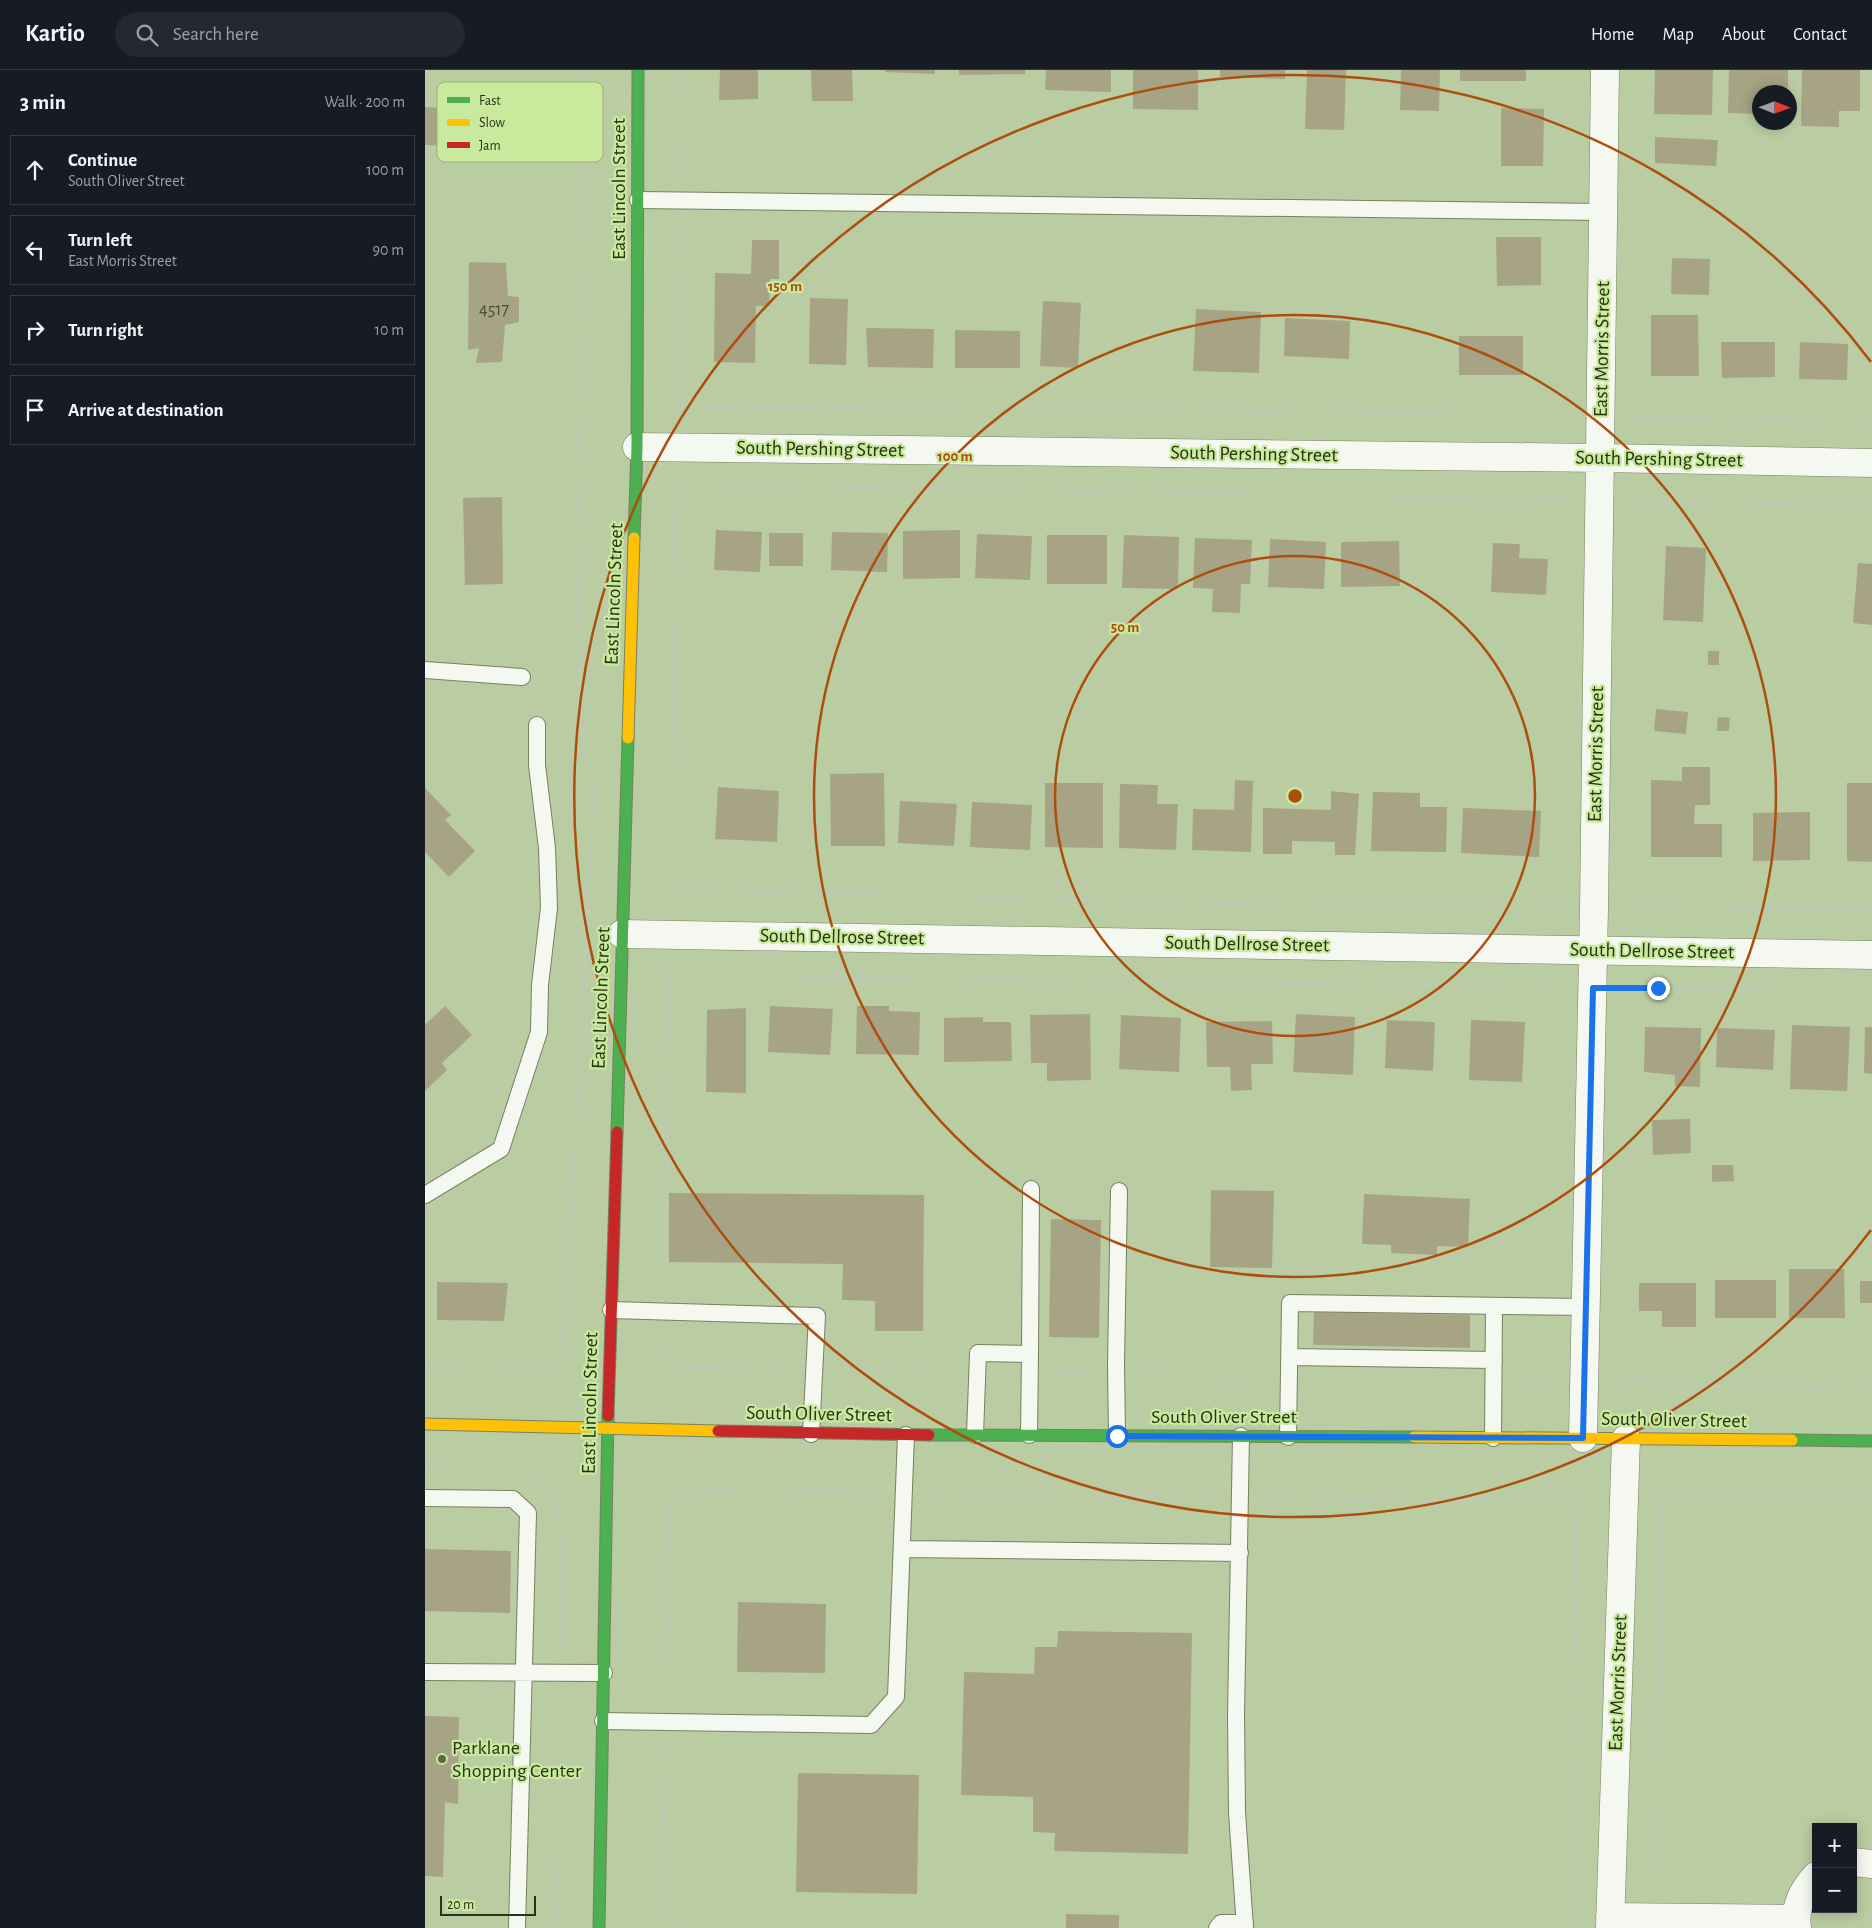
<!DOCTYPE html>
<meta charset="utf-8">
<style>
:root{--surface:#171b24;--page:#242831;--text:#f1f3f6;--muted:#9ea1a6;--line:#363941}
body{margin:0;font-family:"Alegreya Sans",sans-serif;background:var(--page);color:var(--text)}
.controls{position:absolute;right:15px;bottom:15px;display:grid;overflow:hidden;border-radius:0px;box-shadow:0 2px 12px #0003}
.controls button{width:45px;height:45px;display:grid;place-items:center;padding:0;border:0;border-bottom:1px solid var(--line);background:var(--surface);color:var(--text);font:25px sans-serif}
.compass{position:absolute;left:1327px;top:15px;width:45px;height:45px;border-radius:50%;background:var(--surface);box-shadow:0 2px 12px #0003;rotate:91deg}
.scale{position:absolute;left:15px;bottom:12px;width:96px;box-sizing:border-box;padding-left:5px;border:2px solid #263314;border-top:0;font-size:14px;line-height:18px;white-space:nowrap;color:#263314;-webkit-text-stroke:4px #c9ea9d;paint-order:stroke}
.stop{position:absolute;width:15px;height:15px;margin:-11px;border:4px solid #1a73e8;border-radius:50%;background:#fff}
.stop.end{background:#1a73e8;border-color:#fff;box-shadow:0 1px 5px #0008}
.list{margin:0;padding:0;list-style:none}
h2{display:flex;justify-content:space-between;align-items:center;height:65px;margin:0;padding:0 20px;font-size:21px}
h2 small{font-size:16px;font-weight:400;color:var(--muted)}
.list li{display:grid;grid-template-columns:32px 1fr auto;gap:15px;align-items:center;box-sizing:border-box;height:70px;margin:0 10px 10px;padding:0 10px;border:1px solid var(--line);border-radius:0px}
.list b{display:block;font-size:19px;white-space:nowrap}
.list p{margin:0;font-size:16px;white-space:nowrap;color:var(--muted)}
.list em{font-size:16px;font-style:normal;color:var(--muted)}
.icon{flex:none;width:28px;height:28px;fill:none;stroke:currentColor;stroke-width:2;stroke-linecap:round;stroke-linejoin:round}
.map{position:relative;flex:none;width:1447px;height:1858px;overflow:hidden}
header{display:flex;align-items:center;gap:30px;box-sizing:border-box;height:70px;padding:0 25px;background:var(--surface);border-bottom:1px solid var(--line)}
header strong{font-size:24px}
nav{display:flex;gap:28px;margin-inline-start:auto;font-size:18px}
.search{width:350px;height:45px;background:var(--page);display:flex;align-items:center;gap:12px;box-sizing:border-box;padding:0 18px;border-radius:28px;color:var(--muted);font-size:19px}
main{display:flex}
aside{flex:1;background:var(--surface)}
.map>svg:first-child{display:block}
.building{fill:#a7a485}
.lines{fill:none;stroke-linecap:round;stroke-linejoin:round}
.lane-casing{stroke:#758260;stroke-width:18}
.street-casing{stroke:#758260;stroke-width:29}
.fast-casing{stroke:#758260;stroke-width:13}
.slow-casing{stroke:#758260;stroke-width:13}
.jam-casing{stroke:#758260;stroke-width:13}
.path{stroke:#c2c8bc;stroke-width:3;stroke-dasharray:2.5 2.5;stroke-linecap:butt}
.lane{stroke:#f5f7f1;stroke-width:16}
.street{stroke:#f5f7f1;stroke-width:28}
.fast{stroke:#4caf50;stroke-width:11}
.slow{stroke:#ffc107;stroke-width:11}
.jam{stroke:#c62828;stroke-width:11}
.route{stroke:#1a73e8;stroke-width:6}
.ring{fill:none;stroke:#ae4e0e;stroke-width:2.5}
.poi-dot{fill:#5a6946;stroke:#c9ea9d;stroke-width:2}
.labels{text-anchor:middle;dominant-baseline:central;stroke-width:4.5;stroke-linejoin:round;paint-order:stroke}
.number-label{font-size:18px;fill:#464f30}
.street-label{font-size:20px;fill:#263314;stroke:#c9ea9d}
.poi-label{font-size:20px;fill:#263314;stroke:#c9ea9d;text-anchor:start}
.key{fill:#c9ea9d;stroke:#98b374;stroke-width:1}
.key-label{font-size:14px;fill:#263314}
.centre{fill:#ae4e0e;stroke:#c9ea9d;stroke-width:2.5}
.ring-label{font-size:15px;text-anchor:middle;font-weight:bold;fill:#ae4e0e;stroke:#c9ea9d;stroke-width:4.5;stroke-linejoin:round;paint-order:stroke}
</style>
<header>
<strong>Kartio</strong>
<div class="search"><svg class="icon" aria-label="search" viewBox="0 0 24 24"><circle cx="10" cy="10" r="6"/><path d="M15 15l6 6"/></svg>Search here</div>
<nav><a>Home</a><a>Map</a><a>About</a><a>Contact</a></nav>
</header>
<main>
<aside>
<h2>3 min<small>Walk · 200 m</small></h2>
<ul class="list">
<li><svg class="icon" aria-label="ahead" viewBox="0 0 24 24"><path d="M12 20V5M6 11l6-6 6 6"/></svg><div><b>Continue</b><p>South Oliver Street</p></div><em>100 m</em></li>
<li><svg class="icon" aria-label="left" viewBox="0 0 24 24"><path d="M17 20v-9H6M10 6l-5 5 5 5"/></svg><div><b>Turn left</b><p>East Morris Street</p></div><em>90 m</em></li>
<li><svg class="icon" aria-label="right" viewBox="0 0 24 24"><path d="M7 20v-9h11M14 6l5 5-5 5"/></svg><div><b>Turn right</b></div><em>10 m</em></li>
<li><svg class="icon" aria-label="arrive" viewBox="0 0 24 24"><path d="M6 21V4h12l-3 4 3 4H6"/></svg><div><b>Arrive at destination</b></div></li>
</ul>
</aside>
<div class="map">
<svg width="1447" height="1858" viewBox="0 0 1447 1858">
<rect width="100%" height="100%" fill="#bacca2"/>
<path class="building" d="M295 0H333V29L294 30Z
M386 0H427L428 31H387Z
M460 0H510V4L460 2Z
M534 0H600V4L534 5Z
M621 0H686V22L620 20Z
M708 0H773V40L708 39Z
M795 0H860V9L795 7Z
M882 0H921L919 60 880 59Z
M976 0H1015L1014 41 975 40Z
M1035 0H1101V11H1035Z
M1230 0H1288L1287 45 1229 44Z
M1304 0H1363V22H1334V44L1303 43Z
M1377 0H1435V41H1414V57L1376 56Z
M0 37 18 38 19 76 0 75Z
M1076 38 1119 39 1118 96H1076Z
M1230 67 1293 70 1291 96 1230 93Z
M1071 167H1116V215L1072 216Z
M327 170H354V209H345L344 236H331L330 293 289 292 290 203 326 204Z
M1247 188 1285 189 1284 225 1246 224Z
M44 192 81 193 83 226 94 227V252L80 255 77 292 51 293 54 278 43 280Z
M385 228 423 229 421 295 384 294Z
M618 231 656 233 653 298 615 296Z
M771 239 836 242 834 303 768 301Z
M1226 245H1273L1274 306H1226Z
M860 248 925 251 924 289 859 286Z
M441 258 509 259 508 298 443 297Z
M530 260 595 261V298H530Z
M1034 266H1098V305H1034Z
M1296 272H1350V307L1297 308Z
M1375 272 1423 274 1422 310 1374 309Z
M77 427 78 514 40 515 38 428Z
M291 460 337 462 335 502 289 500Z
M535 460V508L478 509V461Z
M407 462 463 463 462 502 406 500Z
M344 463H378V496H344Z
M552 464 607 466 605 510 550 508Z
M622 465H682V514H622Z
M699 465 754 467 753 519 697 518Z
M770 468 827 470 825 514H816L815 543 787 542 788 519 768 518Z
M845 469 901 472 899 519 843 517Z
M974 471 975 516 916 517V472Z
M1068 473 1095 474 1094 488 1123 489 1121 525 1066 522Z
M1241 476 1281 478 1278 552 1238 550Z
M1433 493 1447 494V555L1428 553Z
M1283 581H1294V595H1283Z
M1231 639 1263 642 1261 664 1229 661Z
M1293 647 1305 648 1304 661H1292Z
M1257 697H1285V735H1270L1269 754H1297V787H1226V710L1257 711Z
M459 703 460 776H406L405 704Z
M810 710 828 711 826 782 767 780 768 739 809 740Z
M620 713H678V778L620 777Z
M1422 713H1447V792L1422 791Z
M695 714 733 715 732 734H753L751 780 694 778Z
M293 717 354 721 352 772 290 769Z
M0 718 26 745 20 750 50 781 24 807 0 782Z
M906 721 934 724 930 785H910V772L867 771V784H838V738L906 740Z
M948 722 995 723V737H1022L1021 782 946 781Z
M475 731 532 734 529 776 473 773Z
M547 732 607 735 605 780 545 777Z
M1038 738 1116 741 1114 787 1036 783Z
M1385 742V790L1328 791V743Z
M20 936 47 965 17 993 22 1000 0 1021V955Z
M345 936 408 939 405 985 343 982Z
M432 936H464V941L495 942 494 985 431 984Z
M321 938V1023L281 1022 282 940Z
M665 944 666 1010 622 1011V993H606L605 945Z
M871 944 930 947 928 1005 868 1002Z
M696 945 756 948 754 1002 694 999Z
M558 947V952H586L587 991 519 992V948Z
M962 950 1010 952 1008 1001 960 998Z
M1046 950 1100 952 1097 1012 1044 1010Z
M847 951 848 994H826L827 1020 806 1021 805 997H782L781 952Z
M1367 955 1425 957 1422 1021 1365 1019Z
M1220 957 1276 958 1275 1017 1250 1016V1005L1219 1002Z
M1440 957H1447V1004L1439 1003Z
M1292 958 1350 960 1348 1000 1291 997Z
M1265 1049 1266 1083 1228 1085 1227 1050Z
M1287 1095H1308L1309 1111 1287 1112Z
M786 1120 849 1121 847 1198 785 1197Z
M244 1123 499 1125 498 1261H450V1231L417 1230 418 1194 244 1192Z
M939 1124 1045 1129 1043 1177 1012 1176V1185L966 1183V1175L937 1174Z
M626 1149 676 1150 674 1268 624 1267Z
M1364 1199H1419L1420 1248H1364Z
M1290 1210H1351V1248H1290Z
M1435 1211H1447V1233H1435Z
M12 1212 83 1213 79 1251 12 1250Z
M1214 1213H1271V1257H1237V1241H1214Z
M889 1242 1045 1245V1278L888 1275Z
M0 1479 86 1481 85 1543 0 1541Z
M313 1532 401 1534 400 1603 312 1602Z
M633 1561 767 1563 763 1784 629 1781 630 1763 608 1762V1727L536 1725 539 1602 609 1604 610 1577H632Z
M0 1646 34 1647 33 1734 20 1732 18 1807 0 1806Z
M373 1703 494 1705 492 1824 371 1822Z
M641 1844 694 1845V1858H641Z"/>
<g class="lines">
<g class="lane-casing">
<path id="lane" d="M213 130 1179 142
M0 600 97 607
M0 1125 76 1079 114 962 115 915 124 838 122 778 112 695V655
M186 1240 392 1246 386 1364
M605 1284 606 1119
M865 1287 1069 1290
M550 1365 553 1283 605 1284 604 1365
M692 1366 691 1294 694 1121
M816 1366 811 1645 812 1742 820 1858
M863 1367 865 1233 1161 1237
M1068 1368 1069 1236
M0 1428 88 1429 103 1443 92 1858
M477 1479 815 1483
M0 1602 179 1603
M178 1651 446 1655 471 1627 481 1365
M792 1858 796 1853H820"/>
</g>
<g class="street-casing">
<path id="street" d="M212 377 1176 388 1447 393
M197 864 1447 885
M1158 1368 1169 838 1180 0
M1428 1792 1447 1794
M1185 1847 1371 1849
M1185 1858 1201 1369
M1372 1858C1369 1837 1377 1821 1391 1806"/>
</g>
<g class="fast-casing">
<path id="fast" d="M209 468 212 377 213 0
M192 1062 203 668
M504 1365 989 1367
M1367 1370 1447 1371
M174 1858 183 1346"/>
</g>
<g class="slow-casing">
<path id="slow" d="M203 668 209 468
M0 1354 293 1361
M989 1367 1367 1370"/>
</g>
<g class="jam-casing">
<path id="jam" d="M183 1346 192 1062
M293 1361 504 1365"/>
</g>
<path class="path" d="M255 105 256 0
M252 337 656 339 1146 346
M1205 347 1447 351
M252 348 254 154
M251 414 1145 430
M1204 431 1447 435
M246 819 826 834 1139 837
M246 835 251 407
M1198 838 1447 840
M1213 838 1214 852
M245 905 1137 917
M1198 918 1447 922
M237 1218 242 1110 245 894
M238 1266V1278L253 1297 366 1299
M0 1296 134 1297 144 1187 169 714 156 657 153 422 158 241 156 0
M414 1300 528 1301
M629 1303H668
M714 1304 781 1305 807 1315 832 1302 840 1303
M1189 1309 1218 1307 1252 1315 1447 1319
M1094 1311 1130 1312
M0 1400 103 1402 130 1422 137 1487 136 1579
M502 1422 791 1427
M1229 1424 1447 1423
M839 1428 1024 1431 1170 1426
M241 1629 245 1429 284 1420 456 1422
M240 1675 237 1824 254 1858
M1235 1805 1237 1423
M121 1858 130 1853 134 1780 135 1626
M1148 1858 1151 1427"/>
<use href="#lane" class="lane"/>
<use href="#street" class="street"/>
<use href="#fast" class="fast"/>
<use href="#slow" class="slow"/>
<use href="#jam" class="jam"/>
</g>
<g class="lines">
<path class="route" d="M692 1366 1158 1368 1168 918H1233"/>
</g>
<g class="ring">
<circle cx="870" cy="726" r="240"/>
<circle cx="870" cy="726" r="481"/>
<path d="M1446 1160A721 721 0 1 1 1446 292"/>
</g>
<circle class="poi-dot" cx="17" cy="1689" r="5"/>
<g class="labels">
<g class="number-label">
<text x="69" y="240">4517</text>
</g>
<g class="street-label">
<text transform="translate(194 119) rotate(-90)">East Lincoln Street</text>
<text transform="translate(1177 279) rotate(-89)">East Morris Street</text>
<text transform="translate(395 379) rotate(1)">South Pershing Street</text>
<text transform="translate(829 384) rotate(1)">South Pershing Street</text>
<text transform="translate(1234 389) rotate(1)">South Pershing Street</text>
<text transform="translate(189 524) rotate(-88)">East Lincoln Street</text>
<text transform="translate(1171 684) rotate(-89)">East Morris Street</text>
<text transform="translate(417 867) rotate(1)">South Dellrose Street</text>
<text transform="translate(822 874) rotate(1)">South Dellrose Street</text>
<text transform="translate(1227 881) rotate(1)">South Dellrose Street</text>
<text transform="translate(176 928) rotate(-88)">East Lincoln Street</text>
<text transform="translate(165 1333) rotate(-89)">East Lincoln Street</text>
<text transform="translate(394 1344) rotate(1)">South Oliver Street</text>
<text x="799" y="1347">South Oliver Street</text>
<text transform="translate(1249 1350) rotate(1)">South Oliver Street</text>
<text transform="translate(1193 1613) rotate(-88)">East Morris Street</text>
</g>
<g class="poi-label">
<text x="27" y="1678">Parklane<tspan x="27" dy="23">Shopping Center</tspan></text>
</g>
</g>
<rect x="12" y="12" width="166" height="80" rx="8" class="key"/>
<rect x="22" y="27" width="23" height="6" fill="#4caf50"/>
<rect x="22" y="49" width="23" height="7" fill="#ffc107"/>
<rect x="22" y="72" width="23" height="6" fill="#c62828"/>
<g class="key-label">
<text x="54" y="35">Fast</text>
<text x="54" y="57">Slow</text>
<text x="54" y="80">Jam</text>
</g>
<circle cx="870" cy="726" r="8" class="centre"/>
<g class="ring-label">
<text x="360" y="221">150 m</text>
<text x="530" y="391">100 m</text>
<text x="700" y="562">50 m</text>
</g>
</svg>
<div class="controls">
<button>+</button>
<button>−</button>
</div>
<svg class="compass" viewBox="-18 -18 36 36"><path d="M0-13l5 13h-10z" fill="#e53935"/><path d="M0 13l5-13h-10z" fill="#9ea1a6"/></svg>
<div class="scale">20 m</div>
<div class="stop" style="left:692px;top:1366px"></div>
<div class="stop end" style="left:1233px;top:918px"></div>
</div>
</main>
